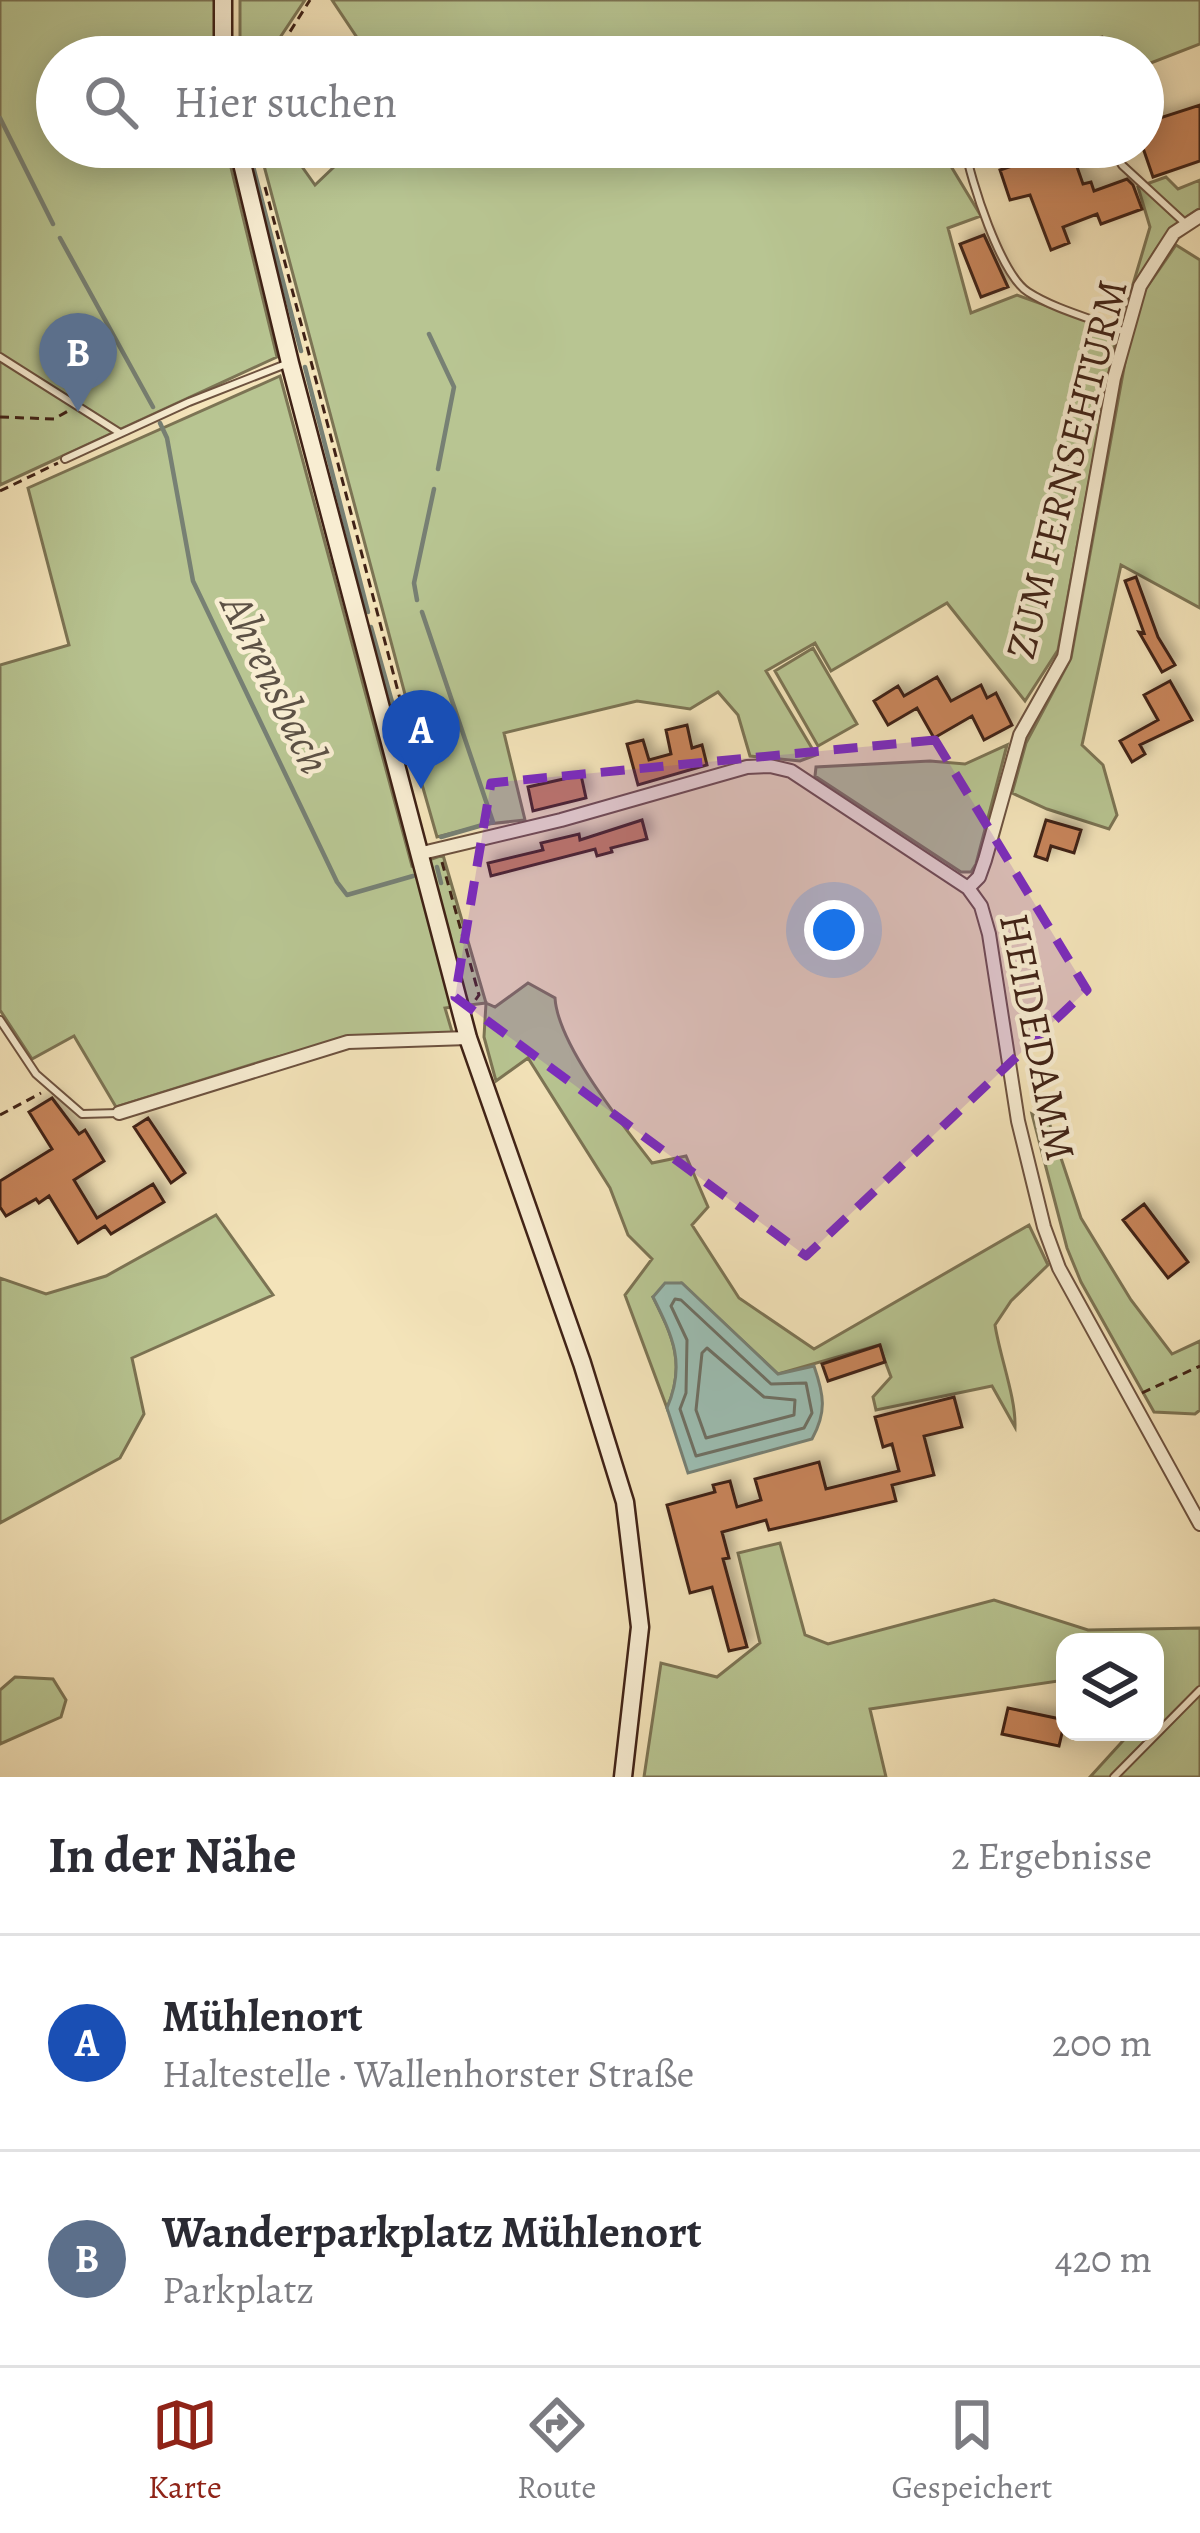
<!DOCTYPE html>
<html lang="de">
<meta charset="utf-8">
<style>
:root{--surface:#fff;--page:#f2f2f3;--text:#2b2b33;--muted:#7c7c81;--line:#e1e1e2;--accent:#8f2418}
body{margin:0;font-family:Alegreya,serif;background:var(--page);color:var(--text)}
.controls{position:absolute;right:36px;bottom:36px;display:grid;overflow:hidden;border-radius:24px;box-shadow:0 6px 30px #0003}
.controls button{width:108px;height:108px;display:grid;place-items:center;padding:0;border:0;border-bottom:3px solid var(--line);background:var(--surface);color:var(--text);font:60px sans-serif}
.you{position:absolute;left:834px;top:930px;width:42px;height:42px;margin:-30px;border:9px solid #fff;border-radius:50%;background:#1a73e8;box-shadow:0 0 0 18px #1a73e833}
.badge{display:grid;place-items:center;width:78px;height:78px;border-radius:50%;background:var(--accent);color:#fff;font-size:39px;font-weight:700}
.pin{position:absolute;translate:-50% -99px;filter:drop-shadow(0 3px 6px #0008)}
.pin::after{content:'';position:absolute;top:63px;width:42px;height:36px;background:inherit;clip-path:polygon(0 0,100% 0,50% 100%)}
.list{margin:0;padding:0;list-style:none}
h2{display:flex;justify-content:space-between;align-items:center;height:156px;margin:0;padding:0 48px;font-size:51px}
h2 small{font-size:39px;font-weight:400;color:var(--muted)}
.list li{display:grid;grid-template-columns:78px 1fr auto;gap:36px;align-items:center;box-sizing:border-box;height:216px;padding:0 48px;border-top:3px solid var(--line)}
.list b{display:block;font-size:45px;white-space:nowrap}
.list p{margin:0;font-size:39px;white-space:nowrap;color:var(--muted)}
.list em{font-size:39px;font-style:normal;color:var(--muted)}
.icon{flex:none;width:66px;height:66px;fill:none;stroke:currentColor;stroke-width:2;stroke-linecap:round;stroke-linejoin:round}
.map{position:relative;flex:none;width:1200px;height:1777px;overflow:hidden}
.search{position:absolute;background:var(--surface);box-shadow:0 6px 30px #0003;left:36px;right:36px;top:36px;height:132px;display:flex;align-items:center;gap:30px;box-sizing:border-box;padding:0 42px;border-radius:66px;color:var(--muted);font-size:45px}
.sheet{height:588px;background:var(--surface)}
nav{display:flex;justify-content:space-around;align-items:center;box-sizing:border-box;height:168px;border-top:3px solid var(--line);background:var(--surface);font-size:33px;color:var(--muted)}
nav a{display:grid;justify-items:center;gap:6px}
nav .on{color:var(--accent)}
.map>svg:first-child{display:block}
.green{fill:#b8c592;stroke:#7c7454;stroke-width:3}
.water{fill:#9cbeb3;stroke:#778074;stroke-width:3}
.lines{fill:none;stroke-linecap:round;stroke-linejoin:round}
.shore{stroke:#6e7064;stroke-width:3}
.stream{stroke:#778074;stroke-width:4.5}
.building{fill:#c7845a;stroke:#402216;stroke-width:3;filter:url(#shadow)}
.service-casing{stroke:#6d523f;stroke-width:10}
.minor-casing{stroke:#6d523f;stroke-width:16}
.secondary-casing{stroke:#402216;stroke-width:21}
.path{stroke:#402216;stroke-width:3;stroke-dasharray:9 6;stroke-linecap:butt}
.service{stroke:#f8edd2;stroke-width:6}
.minor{stroke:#f8edd2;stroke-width:12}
.secondary{stroke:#f8edd2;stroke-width:16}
.marked{fill:#7b2cbf;fill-opacity:0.2;stroke:#7b2cbf;stroke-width:9;stroke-dasharray:24 15;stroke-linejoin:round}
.labels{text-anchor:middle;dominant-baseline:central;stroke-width:9;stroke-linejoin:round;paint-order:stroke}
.street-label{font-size:42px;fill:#402216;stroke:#f8edd2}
.water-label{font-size:45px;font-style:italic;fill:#5c5145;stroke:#f8edd2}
</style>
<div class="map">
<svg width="1200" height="1777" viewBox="0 0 1200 1777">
<defs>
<filter id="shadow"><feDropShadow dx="6" dy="-6" stdDeviation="6" flood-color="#0004"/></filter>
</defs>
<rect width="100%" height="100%" fill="#f4e4ba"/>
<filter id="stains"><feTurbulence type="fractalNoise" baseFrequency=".00167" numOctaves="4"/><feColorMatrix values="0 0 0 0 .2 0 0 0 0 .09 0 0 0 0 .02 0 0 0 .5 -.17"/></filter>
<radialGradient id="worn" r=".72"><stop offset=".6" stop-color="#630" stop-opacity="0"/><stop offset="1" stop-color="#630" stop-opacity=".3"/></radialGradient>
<path class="green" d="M0 0H217L215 57H57V147H226L277 357 0 485Z
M240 0H305L267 57H240Z
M332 0H1200V44L1143 66V57H1111L1102 37 1054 57H370Z
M259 147H288L315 185 355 147H960L961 150 943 153 981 216 948 228 971 313 1017 295 1117 331 1058 650 1025 701 947 603 831 671 815 643 766 671 816 755 800 761 750 756 738 715 718 692 690 709 637 701 504 733 525 820 488 824 437 837 419 774 410 713Z
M1166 177 1178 189 1200 180V208C1155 234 1143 272 1123 318L1150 227 1138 187Z
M1176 245 1200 260V608L1121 565 1082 745 1103 765 1117 815 1109 829 1047 809 1012 793 1026 743 1071 658 1130 335 1145 290Z
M280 376 412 866 443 855 486 1003 495 1007 528 983 555 998C558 1045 622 1124 652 1163L686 1156 708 1207 692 1225 739 1298 814 1349 1029 1225 1048 1265 1011 1301 995 1325C1000 1357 1016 1398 1015 1427L992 1386 876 1410 873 1397 891 1377 879 1345 778 1374 681 1283 653 1297C673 1337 686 1365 667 1408L625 1295 652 1259 628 1235 610 1188 528 1058 496 1081 484 1037 486 1003 445 1008 453 1035 357 1037 266 1060 116 1107 74 1036 32 1059 0 1010V665L69 645 28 488Z
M813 648 857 724 818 746 775 671Z
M1007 745 976 864 971 872H961L815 776 816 767 930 761 965 764Z
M1032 1114 1049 1122 1081 1218 1131 1300 1172 1354 1200 1341V1410L1195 1414 1154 1412 1081 1282 1067 1248Z
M216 1215 273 1295 132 1358 144 1414 120 1458 0 1523V1278L46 1294 106 1276Z
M780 1543 805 1635 828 1644 994 1600 1088 1630 1200 1628V1777H1090L1131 1732H1155V1642H1065V1680L870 1709 886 1777H644L661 1663 717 1677 760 1643 738 1553Z
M15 1677 53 1679 66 1700 61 1717 0 1744V1690Z"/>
<path class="water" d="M665 1283H682L778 1374 814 1366C824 1395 827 1412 812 1439L688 1473 667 1408C686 1364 673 1337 653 1297Z"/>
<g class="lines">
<path class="shore" d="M675 1299 681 1300 771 1384 806 1383 812 1413 804 1428 696 1456 680 1409 686 1393 687 1340 671 1306Z
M707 1348 764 1397 795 1400 794 1415 706 1438 696 1410 702 1353Z"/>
<path class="stream" d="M0 118 53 224
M248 147 301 351
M60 238 153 407
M429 334 454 387 438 469
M305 367 368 612
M160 423 167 438 193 581 337 882 347 895 413 876
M417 600 414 583 434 489
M422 612 493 822 441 837
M371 627 403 741
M437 867 441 883"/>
</g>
<path class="building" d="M1143 94 1154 120 1200 105V161L1153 177 1143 148Z
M1049 147H1070L1083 184 1091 182 1094 191 1127 179 1133 185 1142 209 1101 224 1097 214 1063 227 1069 243 1051 250 1030 195 1010 200 1000 170 1051 153Z
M984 235 1008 287 981 297 960 244Z
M1136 577 1158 637 1175 665 1162 672 1139 632 1144 633 1125 581Z
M937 677 951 701 981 685 987 698 996 693 1012 725 984 740 972 716 934 738 917 708 888 725 874 701 898 686 904 696Z
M1170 681 1192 720 1140 745 1145 754 1132 762 1120 741 1158 720 1144 695Z
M687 725 692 748 702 745 707 765 638 785 627 744 643 740 649 760 671 754 666 730Z
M581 775 586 798 533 811 528 787Z
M642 820 647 839 611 848 612 852 597 856 595 849 491 876 488 863 543 850 541 843 579 834 580 840Z
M1046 820 1081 830 1074 853 1051 846 1047 860 1035 856Z
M52 1098 79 1134 85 1130 104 1161 74 1180 97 1218 153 1184 164 1202 111 1234 105 1226 78 1243 49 1196 39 1203 36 1199 6 1216 0 1207V1181L52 1149 29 1112Z
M148 1118 185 1173 171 1183 134 1127Z
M1144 1204 1188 1262 1168 1278 1123 1220Z
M880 1345 885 1362 828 1381 822 1364Z
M954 1397 962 1427 924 1436 934 1475 892 1485 896 1501 769 1530 766 1520 722 1532 729 1558 723 1559 747 1647 729 1651 712 1587 690 1593 667 1505 715 1492 713 1485 730 1481 737 1507 761 1500 755 1479 819 1462 826 1489 899 1471 892 1444 883 1447 875 1417Z
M1008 1708 1065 1720 1059 1746 1002 1734Z"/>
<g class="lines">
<g class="service-casing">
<path id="service" d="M965 147C970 180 1001 275 1028 292 1056 310 1094 319 1125 332
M1111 147 1122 165 1186 224
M0 357 120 433
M65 459 189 402 286 364
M0 1020 36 1074 82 1114 119 1113
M1114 1777 1200 1690"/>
</g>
<g class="minor-casing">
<path id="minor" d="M418 854 561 820 747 767 770 766 791 771 968 888 981 906 989 934 1018 1121 1044 1227 1059 1268 1200 1524
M968 888 979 877 985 860 1020 735 1064 657 1114 378 1140 286 1174 233 1200 216
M119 1113 348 1042 468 1038"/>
</g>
<g class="secondary-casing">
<path id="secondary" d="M223 0V57
M238 147 290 363 468 1038 582 1363 625 1502 640 1627 623 1777"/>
</g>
<path class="path" d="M274 57 310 0
M265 187 404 714 409 747
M0 417 54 419 68 411
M0 491 58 463
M442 862 479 995 474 1002
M0 1115 41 1093
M1142 1393 1200 1366"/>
<use href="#service" class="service"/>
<use href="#minor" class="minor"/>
<use href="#secondary" class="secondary"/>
</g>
<path class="marked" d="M935 740 1087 990 806 1256 455 997 491 783Z"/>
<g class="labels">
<g class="street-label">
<text transform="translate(1066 469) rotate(-76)">ZUM FERNSEHTURM</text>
<text transform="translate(1038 1037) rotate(79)">HEIDEDAMM</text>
</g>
<g class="water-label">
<text transform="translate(276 684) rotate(64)">Ahrensbach</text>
</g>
</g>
<rect width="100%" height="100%" filter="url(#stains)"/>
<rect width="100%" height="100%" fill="url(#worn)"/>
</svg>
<div class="controls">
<button><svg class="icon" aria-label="layers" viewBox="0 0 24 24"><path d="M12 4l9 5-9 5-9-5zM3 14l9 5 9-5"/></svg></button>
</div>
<div class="you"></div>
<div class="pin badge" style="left:421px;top:789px;background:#1a4fb4">A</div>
<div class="pin badge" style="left:78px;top:412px;background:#5c6f8a">B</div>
<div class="search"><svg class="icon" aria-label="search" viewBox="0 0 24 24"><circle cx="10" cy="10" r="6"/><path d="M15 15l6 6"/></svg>Hier suchen</div>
</div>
<section class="sheet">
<h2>In der Nähe<small>2 Ergebnisse</small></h2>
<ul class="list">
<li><span class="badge" style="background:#1a4fb4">A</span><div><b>Mühlenort</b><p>Haltestelle · Wallenhorster Straße</p></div><em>200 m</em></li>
<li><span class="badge" style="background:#5c6f8a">B</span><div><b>Wanderparkplatz Mühlenort</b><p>Parkplatz</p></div><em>420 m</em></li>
</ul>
</section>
<nav>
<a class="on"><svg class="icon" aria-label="map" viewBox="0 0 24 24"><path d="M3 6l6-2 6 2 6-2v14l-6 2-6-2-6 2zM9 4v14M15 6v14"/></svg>Karte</a>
<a><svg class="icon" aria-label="directions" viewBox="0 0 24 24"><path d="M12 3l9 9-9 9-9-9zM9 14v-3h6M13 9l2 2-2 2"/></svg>Route</a>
<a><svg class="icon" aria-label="saved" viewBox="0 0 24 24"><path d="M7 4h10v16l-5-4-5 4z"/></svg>Gespeichert</a>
</nav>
